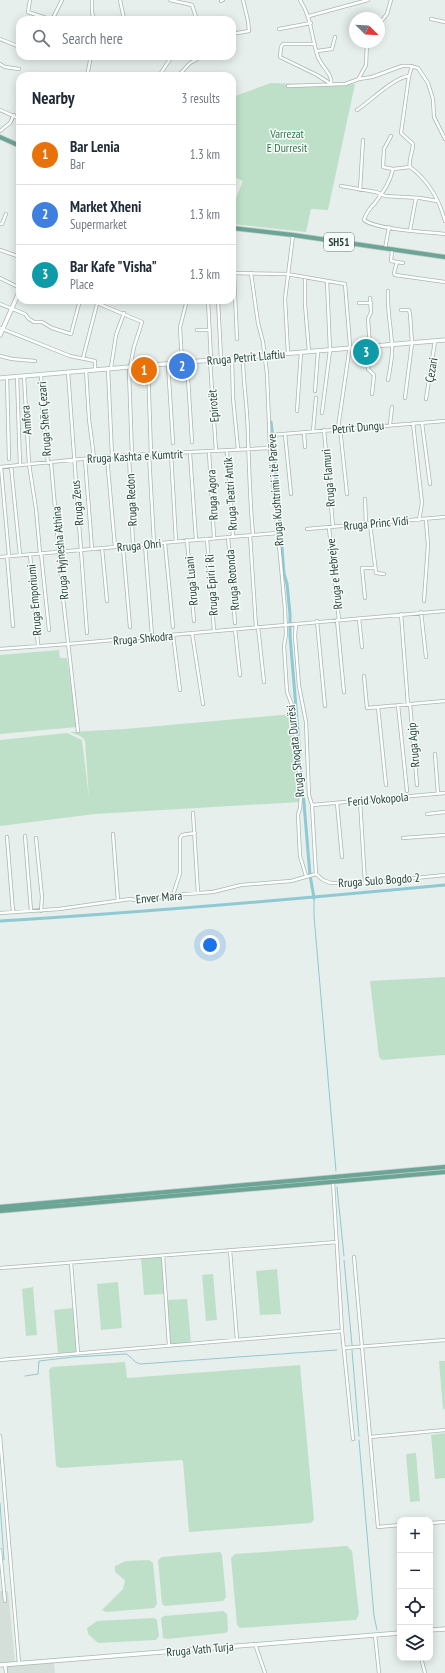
<!DOCTYPE html>
<meta charset="utf-8">
<style>
:root{--surface:#fff;--page:#f6f6f7;--text:#1f2937;--muted:#747a83;--line:#e0e1e3;--accent:#7f5249}
body{margin:0;font-family:"PT Sans Narrow",sans-serif;background:var(--page);color:var(--text)}
.controls{position:absolute;right:12px;bottom:12px;display:grid;overflow:hidden;border-radius:8px;box-shadow:0 2px 10px #0003}
.controls button{width:36px;height:36px;display:grid;place-items:center;padding:0;border:0;border-bottom:1px solid var(--line);background:var(--surface);color:var(--text);font:20px sans-serif}
.compass{position:absolute;left:349px;top:12px;width:36px;height:36px;border-radius:50%;background:var(--surface);box-shadow:0 2px 10px #0003;rotate:114deg}
.you{position:absolute;left:210px;top:945px;width:14px;height:14px;margin:-10px;border:3px solid #fff;border-radius:50%;background:#1a73e8;box-shadow:0 0 0 6px #1a73e833}
.badge{display:grid;place-items:center;width:26px;height:26px;border-radius:50%;background:var(--accent);color:#fff;font-size:13px;font-weight:700}
.pin{position:absolute;translate:-50% -50%;border:2px solid #fff;box-shadow:0 1px 4px #0006}
.list{margin:0;padding:0;list-style:none}
h2{display:flex;justify-content:space-between;align-items:center;height:52px;margin:0;padding:0 16px;font-size:17px}
h2 small{font-size:13px;font-weight:400;color:var(--muted)}
.list li{display:grid;grid-template-columns:26px 1fr auto;gap:12px;align-items:center;box-sizing:border-box;height:60px;padding:0 16px;border-top:1px solid var(--line)}
.list b{display:block;font-size:15px;white-space:nowrap}
.list p{margin:0;font-size:13px;white-space:nowrap;color:var(--muted)}
.list em{font-size:13px;font-style:normal;color:var(--muted)}
.icon{flex:none;width:22px;height:22px;fill:none;stroke:currentColor;stroke-width:2;stroke-linecap:round;stroke-linejoin:round}
.map{position:relative;flex:none;width:445px;height:1673px;overflow:hidden}
.search{position:absolute;background:var(--surface);box-shadow:0 2px 10px #0003;left:16px;top:16px;width:220px;height:44px;display:flex;align-items:center;gap:10px;box-sizing:border-box;padding:0 14px;border-radius:12px;color:var(--muted);font-size:15px}
.panel{position:absolute;background:var(--surface);box-shadow:0 2px 10px #0003;left:16px;top:72px;width:220px;height:232px;border-radius:12px}
.map>svg:first-child{display:block}
.built{fill:#d4dfda}
.green{fill:#bfe0c8}
.lines{fill:none;stroke-linecap:round;stroke-linejoin:round}
.stream{stroke:#8ec9d4;stroke-width:1}
.canal{stroke:#8ec9d4;stroke-width:3}
.minor-casing{stroke:#a8b8b2;stroke-width:4}
.tertiary-casing{stroke:#a8b8b2;stroke-width:5}
.secondary-casing{stroke:#a4bbb3;stroke-width:5}
.primary-casing{stroke:#c2cac8;stroke-width:5.5}
.minor{stroke:#fff;stroke-width:2.5}
.tertiary{stroke:#fff;stroke-width:3.5}
.secondary{stroke:#fff;stroke-width:3.5}
.primary{stroke:#6aa596;stroke-width:4}
.labels{text-anchor:middle;dominant-baseline:central;stroke-width:3;stroke-linejoin:round;paint-order:stroke}
.shield{fill:#f7fbf9;stroke:#637a73;stroke-width:1}
.shield-label{font-size:11px;font-weight:bold;fill:#24423a}
.park-label{font-size:12px;fill:#2d7a4b;stroke:#f7fbf9}
.street-label{font-size:12px;fill:#24423a;stroke:#f7fbf9}
</style>
<div class="map">
<svg width="445" height="1673" viewBox="0 0 445 1673">
<rect width="100%" height="100%" fill="#e6efeb"/>
<path class="built" d="M0 1591H8L15 1663 0 1664Z
M54 1662 55 1673H7V1666Z"/>
<path class="green" d="M271 83 331 85 355 84 328 210 311 209 306 232 232 224V208L243 181 232 176V97Z
M59 650 60 658H67L77 727 0 734V655Z
M292 714 301 802 95 814 0 826V740L67 733 82 740 89 798 94 811 89 798 85 741 82 737 70 732 125 729Z
M445 977V1055L382 1060 379 1057 370 981Z
M162 1257 164 1294 144 1295 141 1258Z
M277 1269 281 1314 260 1315 256 1271Z
M213 1274 217 1320 206 1321 202 1275Z
M118 1282 122 1328 101 1330 97 1284Z
M33 1287 37 1335 26 1336 22 1289Z
M187 1299 191 1342 170 1344 167 1300Z
M74 1308 77 1352 58 1353 54 1310Z
M439 1361H445V1409H443Z
M125 1362 127 1378 300 1365 314 1519 311 1523 189 1532 183 1462 182 1460 60 1468 56 1466 49 1370 52 1367Z
M445 1433V1478L435 1479 431 1435Z
M416 1453 420 1501 410 1502 406 1454Z
M347 1546 352 1551 359 1614 356 1620 240 1628 237 1625 231 1558 235 1554Z
M220 1552 222 1555 226 1597 223 1601 165 1606 162 1604 158 1560 162 1557Z
M149 1560 153 1563 157 1604 154 1608 106 1612 102 1610 123 1589 125 1580 115 1572V1566L126 1561Z
M223 1611 227 1614 228 1631 225 1633 167 1639 163 1638 161 1618 164 1616Z
M154 1618 157 1620 159 1636 156 1640 98 1643 88 1634 87 1628 97 1621Z"/>
<g class="lines">
<path class="stream" d="M314 898V916L336 1171
M337 1187 344 1256
M344 1260 352 1345
M352 1350 359 1436
M25 1376 38 1374 39 1361 73 1357 126 1354C132 1357 133 1362 140 1364L337 1350
M359 1440 374 1616 377 1630
M0 1503 4 1560H3"/>
<path class="canal" d="M271 422 273 438 272 449 274 454 277 483 284 574 287 584 290 614V636L310 875 314 898
M0 921C149 912 297 899 445 885"/>
<g class="minor-casing">
<path id="minor" d="M30 0 28 12 52 20
M92 0V12L94 20
M120 0 124 19
M170 0 192 5 197 20
M300 0C312 18 311 37 318 57 321 66 333 74 331 84
M221 1 223 0
M309 16 368 0
M431 19 445 22
M52 20 62 0
M209 20H216
M379 24 387 14 391 0
M279 29 311 23
M232 34 249 31 248 21 243 0
M0 39 20 47
M315 44H283L281 47 280 57 317 75 331 84
M317 51 332 49 335 37
M0 64 5 67 19 69
M87 76 91 56
M159 76 172 56
M178 76 190 63 203 56
M359 78 366 65 367 42
M288 86 345 84 359 79 372 77 402 66H410L418 68 428 83 433 99 434 117 445 139
M0 110 20 119
M357 110C372 100 393 78 409 76
M0 131 10 123 14 115
M391 136 384 149 383 167 393 169 410 167C428 180 439 199 445 221
M410 167C408 160 413 152 413 144L401 133 409 76 412 66
M393 169C390 183 383 192 375 203 370 208 366 213 364 220 378 230 426 232 445 234
M341 186 376 192 385 196 420 198 437 201
M360 190 363 140
M0 224H2L6 214
M410 230 416 198
M385 249 389 227
M0 250 20 257
M392 250 391 261 403 263
M397 262 394 273 395 275 445 282
M232 273 287 274 345 284 350 345 338 428
M234 273 237 339
M251 273 258 323 263 342 267 374 270 448 285 609 286 634 284 646 287 692 292 705 294 721 301 794 300 808 298 815 300 856 306 876
M305 277V304L309 352
M0 278 20 288
M388 291C387 309 391 327 392 345 393 357 390 368 388 380
M370 298 371 312 368 319 370 347 368 369 374 375 372 394
M54 300H58
M145 300H146
M208 300 211 360
M218 300 221 359
M97 303 142 322 134 347 129 372 132 455
M359 303H371
M0 304 25 314 29 319 34 322H42L52 328 71 334 80 300
M401 310H409L410 314 412 343 405 398
M0 328 70 356 95 361V370
M197 330H210
M288 353 285 299 293 235
M0 356 12 359 35 361
M243 357C243 384 248 410 248 437 249 469 250 502 253 535
M83 358 98 300
M232 358 233 398 238 449
M210 360 216 451
M187 362 192 442
M182 363 180 327 187 300
M168 364 173 443
M148 365 151 454
M111 368 116 335 124 313
M108 369 112 456
M86 370 89 419 94 458
M68 372 87 633
M41 374 43 421 48 463
M17 376 20 465
M24 376 29 464 36 509 40 553
M7 377 9 459
M315 391 318 351
M426 399 435 341
M297 411 301 352
M322 413 330 350 327 281
M413 423 422 503 419 520
M422 423 430 484
M390 424 392 407
M340 428 347 494
M324 430 333 527
M313 431 316 398
M304 432 305 447
M285 434 291 494
M271 435 445 421
M227 451 233 537
M209 452 214 538
M171 453 176 542
M190 453 196 540
M149 454 154 543
M129 455 133 545
M107 457 115 547
M85 459 92 549
M51 462 63 598 78 731
M11 466 20 555
M0 467 112 456 270 448
M1 467 9 556
M365 499 366 524
M370 524 376 573 384 574
M329 528 339 620
M307 529 445 517
M250 535 256 627
M228 537 235 623
M207 539 214 631
M187 540 194 621
M165 543 173 627
M145 544 152 636
M123 547 130 627
M102 548 107 601
M41 553 49 630
M30 554 38 645
M7 556 13 626
M0 557 277 533
M365 598 362 568H375
M424 601 428 545 426 520
M421 612 426 657
M401 614 408 705
M359 619 362 647
M337 620 344 692
M317 621 325 706
M296 624 295 636 299 686 306 722 309 795 312 805 316 874
M258 627 264 682
M235 629 240 675
M192 633 203 704
M173 635 180 690
M0 649 68 644 445 611
M364 676 367 708 445 701
M410 704 417 785
M398 705 407 791
M378 707 386 785
M435 754 438 794
M360 801 365 883
M337 803 342 857
M312 805 445 793
M193 813 198 893
M427 814 445 812
M113 834 118 901
M25 836 31 911
M7 837 13 912
M36 838 42 897 41 911
M403 838 445 835
M316 874 323 880 331 883H365L445 875
M173 895 180 873V838L182 835 195 833
M0 913 59 909 130 899 141 901 172 895 213 892 241 885 291 881 316 874
M333 1182 342 1331 353 1439
M230 1250 237 1340
M163 1256 169 1345
M354 1257 378 1527 400 1525
M71 1263 78 1353
M0 1268 337 1242
M344 1348 445 1340
M0 1360 342 1331
M0 1436 19 1663
M370 1437 445 1430
M430 1523 445 1522
M0 1550 5 1601
M375 1635 379 1673
M255 1644 265 1673
M421 1658 425 1673
M5 1664 6 1673"/>
</g>
<g class="tertiary-casing">
<path id="tertiary" d="M0 335 20 290
M430 1630 445 1629
M0 1665 400 1633"/>
</g>
<g class="secondary-casing">
<path id="secondary" d="M0 378 445 340"/>
</g>
<g class="primary-casing">
<path id="primary" d="M0 137 20 146
M232 228 293 235 445 257
M0 1207 445 1167
M0 1211 445 1172"/>
</g>
<use href="#minor" class="minor"/>
<use href="#tertiary" class="tertiary"/>
<use href="#secondary" class="secondary"/>
<use href="#primary" class="primary"/>
</g>
<g class="labels">
<rect class="shield" x="324" y="233" width="30" height="18" rx="3"/>
<g class="shield-label">
<text x="339" y="242">SH51</text>
</g>
<g class="park-label">
<text x="287" y="133">Varrezat<tspan x="287" dy="14">E Durresit</tspan></text>
</g>
<g class="street-label">
<text transform="translate(246 357) rotate(-5)">Rruga Petrit Llaftiu</text>
<text transform="translate(431 370) rotate(-80)">Çezari</text>
<text transform="translate(213 406) rotate(-94)">Epirotët</text>
<text transform="translate(44 419) rotate(-94)">Rruga Shën Çezari</text>
<text transform="translate(26 420) rotate(-94)">Amfora</text>
<text transform="translate(358 427) rotate(-5)">Petrit Dungu</text>
<text transform="translate(135 456) rotate(-3)">Rruga Kashta e Kumtrit</text>
<text transform="translate(328 478) rotate(-95)">Rruga Flamuri</text>
<text transform="translate(275 490) rotate(-94)">Rruga Kushtrimi i të Parëve</text>
<text transform="translate(230 494) rotate(-94)">Rruga Teatri Antik</text>
<text transform="translate(212 495) rotate(-93)">Rruga Agora</text>
<text transform="translate(131 500) rotate(-93)">Rruga Redon</text>
<text transform="translate(77 503) rotate(-95)">Rruga Zeus</text>
<text transform="translate(376 523) rotate(-5)">Rruga Princ Vidi</text>
<text transform="translate(139 545) rotate(-5)">Rruga Ohri</text>
<text transform="translate(60 553) rotate(-95)">Rruga Hyjnesha Athina</text>
<text transform="translate(334 574) rotate(-96)">Rruga e Hebrejve</text>
<text transform="translate(232 580) rotate(-95)">Rruga Rotonda</text>
<text transform="translate(191 581) rotate(-95)">Rruga Luani</text>
<text transform="translate(211 585) rotate(-94)">Rruga Epiri i Ri</text>
<text transform="translate(34 600) rotate(-95)">Rruga Emporiumi</text>
<text transform="translate(143 638) rotate(-5)">Rruga Shkodra</text>
<text transform="translate(413 745) rotate(-95)">Rruga Agip</text>
<text transform="translate(295 751) rotate(-96)">Rruga Shoqata Durrësi</text>
<text transform="translate(378 799) rotate(-5)">Ferid Vokopola</text>
<text transform="translate(379 880) rotate(-4)">Rruga Sulo Bogdo 2</text>
<text transform="translate(159 897) rotate(-5)">Enver Mara</text>
<text transform="translate(200 1649) rotate(-5)">Rruga Vath Turja</text>
</g>
</g>
</svg>
<div class="controls">
<button>+</button>
<button>−</button>
<button><svg class="icon" aria-label="locate" viewBox="0 0 24 24"><circle cx="12" cy="12" r="6"/><path d="M12 2v4M12 18v4M2 12h4M18 12h4"/></svg></button>
<button><svg class="icon" aria-label="layers" viewBox="0 0 24 24"><path d="M12 4l9 5-9 5-9-5zM3 14l9 5 9-5"/></svg></button>
</div>
<svg class="compass" viewBox="-18 -18 36 36"><path d="M0-13l5 13h-10z" fill="#e53935"/><path d="M0 13l5-13h-10z" fill="#747a83"/></svg>
<div class="you"></div>
<div class="pin badge" style="left:144px;top:370px;background:#e8710a">1</div>
<div class="pin badge" style="left:182px;top:366px;background:#3f7fe0">2</div>
<div class="pin badge" style="left:366px;top:352px;background:#0f9aa8">3</div>
<div class="search"><svg class="icon" aria-label="search" viewBox="0 0 24 24"><circle cx="10" cy="10" r="6"/><path d="M15 15l6 6"/></svg>Search here</div>
<section class="panel">
<h2>Nearby<small>3 results</small></h2>
<ul class="list">
<li><span class="badge" style="background:#e8710a">1</span><div><b>Bar Lenia</b><p>Bar</p></div><em>1.3 km</em></li>
<li><span class="badge" style="background:#3f7fe0">2</span><div><b>Market Xheni</b><p>Supermarket</p></div><em>1.3 km</em></li>
<li><span class="badge" style="background:#0f9aa8">3</span><div><b>Bar Kafe &quot;Visha&quot;</b><p>Place</p></div><em>1.3 km</em></li>
</ul>
</section>
</div>
